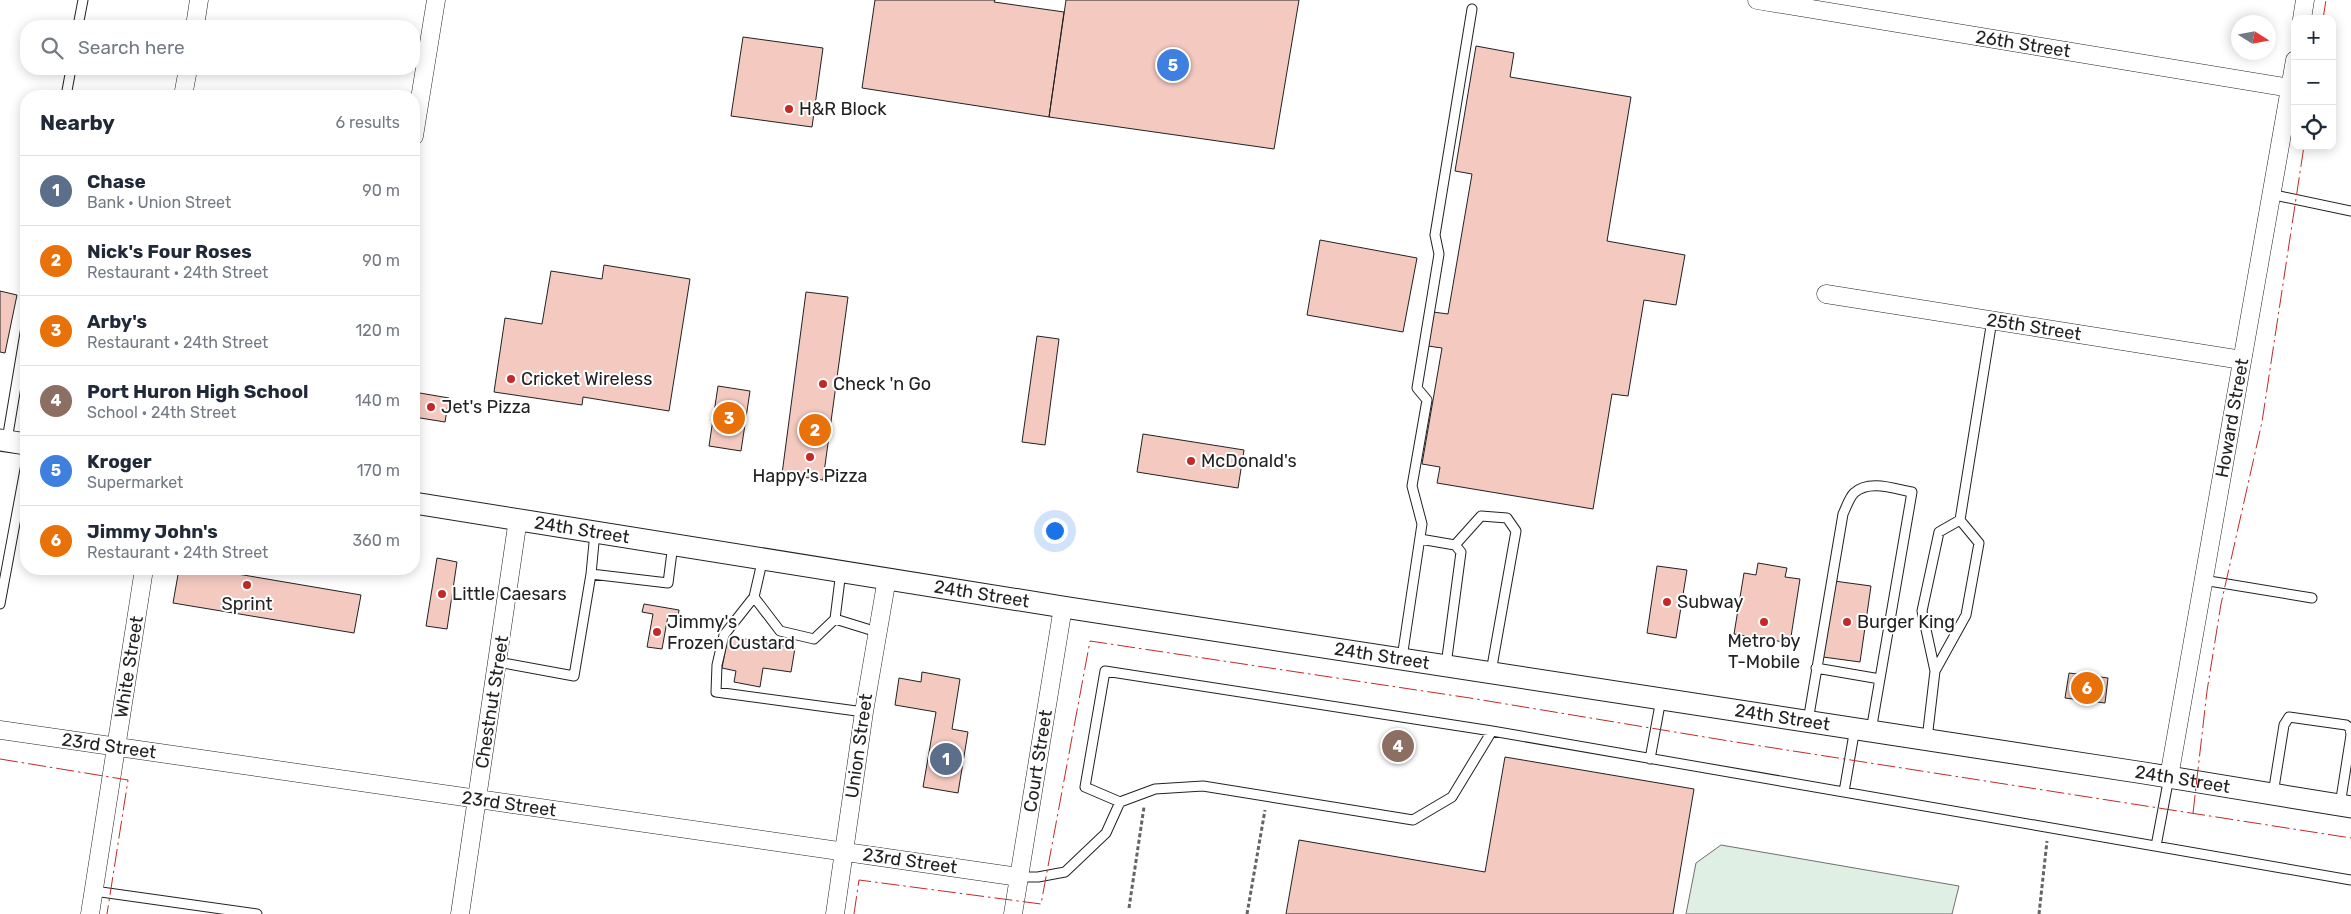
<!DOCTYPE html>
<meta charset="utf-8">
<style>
:root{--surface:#fff;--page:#f6f6f7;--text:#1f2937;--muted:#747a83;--line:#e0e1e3;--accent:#db2777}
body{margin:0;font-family:Rubik,sans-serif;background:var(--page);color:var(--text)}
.controls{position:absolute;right:15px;top:15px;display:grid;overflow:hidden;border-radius:10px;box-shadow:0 2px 12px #0003}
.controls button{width:45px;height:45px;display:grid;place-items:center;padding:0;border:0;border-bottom:1px solid var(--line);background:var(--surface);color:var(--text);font:25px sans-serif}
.compass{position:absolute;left:2231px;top:15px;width:45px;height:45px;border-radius:50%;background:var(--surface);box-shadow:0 2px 12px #0003;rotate:101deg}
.you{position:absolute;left:1054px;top:530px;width:18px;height:18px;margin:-12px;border:4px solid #fff;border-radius:50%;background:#1a73e8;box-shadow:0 0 0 8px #1a73e833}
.badge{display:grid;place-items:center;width:32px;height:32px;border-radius:50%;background:var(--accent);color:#fff;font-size:16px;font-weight:700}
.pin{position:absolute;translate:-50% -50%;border:2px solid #fff;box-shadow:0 1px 5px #0006}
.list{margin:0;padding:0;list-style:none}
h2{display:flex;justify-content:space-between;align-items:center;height:65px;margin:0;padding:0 20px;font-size:21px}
h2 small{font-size:16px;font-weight:400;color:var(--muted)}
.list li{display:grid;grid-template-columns:32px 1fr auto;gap:15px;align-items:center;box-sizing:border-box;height:70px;padding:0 20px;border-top:1px solid var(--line)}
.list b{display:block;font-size:19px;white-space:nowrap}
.list p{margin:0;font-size:16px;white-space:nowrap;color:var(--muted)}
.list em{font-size:16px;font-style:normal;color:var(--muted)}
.icon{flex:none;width:28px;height:28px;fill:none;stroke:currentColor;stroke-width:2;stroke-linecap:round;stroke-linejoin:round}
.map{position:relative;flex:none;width:2351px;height:914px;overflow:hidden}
.search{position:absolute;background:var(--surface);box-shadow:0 2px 12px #0003;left:20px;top:20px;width:400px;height:55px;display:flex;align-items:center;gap:12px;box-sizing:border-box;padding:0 18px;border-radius:20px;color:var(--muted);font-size:19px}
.panel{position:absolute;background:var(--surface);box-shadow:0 2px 12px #0003;left:20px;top:90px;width:400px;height:485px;border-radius:20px}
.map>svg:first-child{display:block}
.green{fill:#e0efe3;stroke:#6f6f6f}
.building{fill:#f3c9c0;stroke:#222}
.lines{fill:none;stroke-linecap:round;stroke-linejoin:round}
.service-casing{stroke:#222;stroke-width:11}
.minor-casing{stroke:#222;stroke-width:19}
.tertiary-casing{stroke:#222;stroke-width:23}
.path{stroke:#646464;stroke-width:3;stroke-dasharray:4 2.5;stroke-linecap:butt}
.service{stroke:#fff;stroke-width:9}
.minor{stroke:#fff;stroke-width:18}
.tertiary{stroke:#fff;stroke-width:21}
.power{stroke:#c62828;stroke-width:1;stroke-dasharray:18 4 2.5 4;stroke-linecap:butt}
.poi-dot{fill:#c62828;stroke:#fff;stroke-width:2}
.labels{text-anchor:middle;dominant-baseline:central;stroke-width:4;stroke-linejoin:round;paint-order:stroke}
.street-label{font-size:18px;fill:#222;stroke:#fff}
.poi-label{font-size:18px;fill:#222;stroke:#fff;text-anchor:start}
</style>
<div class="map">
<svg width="2351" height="914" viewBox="0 0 2351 914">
<rect width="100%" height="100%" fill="#fff"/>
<path class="green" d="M1721 845 1959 886 1952 914H1686L1696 863Z"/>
<path class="building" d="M875 0H995L994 2 1064 12 1049 117 862 88Z
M1066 0H1299L1274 149 1049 117Z
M743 37 823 48 812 127 731 116Z
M1476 46 1514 53 1510 77 1631 97 1607 241 1685 255 1676 305 1644 300 1628 396 1612 394 1593 509 1437 483 1440 467 1422 464 1442 348 1428 346 1433 312 1448 314 1472 174 1455 171Z
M1320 240 1417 258 1403 332 1307 315Z
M604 265 690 279 669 411 583 397 582 405 494 392 505 318 542 324 551 271 602 279Z
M0 291 17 295 5 353 0 352Z
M806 292 848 297 823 480 782 474Z
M1037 336 1059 339 1045 445 1022 442Z
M718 386 750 391 741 451 709 446Z
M414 392 449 398 445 422 414 417Z
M1143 434 1244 450 1238 488 1137 472Z
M437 558 457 562 447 629 426 626Z
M1758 563 1787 568 1785 577 1800 579 1790 643 1734 634 1744 573 1756 575Z
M1657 566 1687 570 1676 638 1647 633Z
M179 569H208L361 595 354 633 173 603Z
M1834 581 1871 586 1860 662 1823 657Z
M644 604 679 610 678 617 668 616 662 649 647 647 653 614 642 612Z
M728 636 795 648 791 672 763 668 760 687 734 682 736 671 722 668Z
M922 672 960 679 952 729 968 732 958 793 923 787 936 712 895 705 899 678 921 682Z
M2069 673 2108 678 2105 703 2065 698Z
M1505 757 1694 789 1673 914H1286L1299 840 1485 872Z"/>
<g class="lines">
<g class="service-casing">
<path id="service" d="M78 26 83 0
M66 96 71 69
M2270 194 2351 211
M7 440 26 327
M595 532 591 574 668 583 673 544
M1420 539 1455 545 1461 552 1446 665
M1455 545 1481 516 1507 518 1516 531 1491 672
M763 558 754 597 724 635 717 665 716 692 864 712
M841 571 835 619 877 632
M2203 580 2312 598
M754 597 780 631 814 639 835 619
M0 604 26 464
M1402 658 1422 524 1412 486 1427 400 1417 388 1439 254 1435 235 1472 9
M498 662 574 676 591 574
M1816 668 1880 679
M1935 671 1966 615 1979 543 1960 520
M1808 721 1843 514C1846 508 1849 498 1854 493 1869 479 1895 489 1912 492L1871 731
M1927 739 1935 671 1922 611 1939 532 1960 520 1992 320
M1650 759 1661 699
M1844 792 1855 728
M2273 794 2284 725 2289 717 2346 725 2350 728 2351 735 2340 805
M1120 802 1085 787 1105 671 1492 731 2351 880
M2156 846 2169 777
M1019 877H1038L1065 872 1106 833 1120 802 1155 789 1203 786 1413 820 1452 797 1492 731
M94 891 257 914"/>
</g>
<g class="minor-casing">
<path id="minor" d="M1757 0 2290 88
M2302 19 2305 0
M195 26 199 0
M183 96 188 69
M414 136 436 0
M1826 294 2242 360
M0 730 1019 877
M2169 777 2295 60
M90 914 144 569
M460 914 518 519
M835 914 864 712 887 578
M1013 914 1063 607"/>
</g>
<g class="tertiary-casing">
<g id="tertiary">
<path d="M0 440 26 444"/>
<path id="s1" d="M414 503 1063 607 2144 773 2351 807"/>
</g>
</g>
<path class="path" d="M1129 908 1144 807
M1247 914 1265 810
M2039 914 2047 841"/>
<use href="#service" class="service"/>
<use href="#minor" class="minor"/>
<use href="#tertiary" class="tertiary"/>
<path class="power" d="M2323 19 2326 0
M0 759 128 780 107 914
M2193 813 2207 691 2221 604 2262 422 2304 146
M854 914 859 880 1041 904 1090 641 1470 698 1729 741 2351 838"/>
</g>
<g class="poi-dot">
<circle cx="789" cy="109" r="5"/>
<circle cx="511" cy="379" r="5"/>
<circle cx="823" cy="384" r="5"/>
<circle cx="431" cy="407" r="5"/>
<circle cx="810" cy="457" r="5"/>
<circle cx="1191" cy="461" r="5"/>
<circle cx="247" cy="585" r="5"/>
<circle cx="442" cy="594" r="5"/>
<circle cx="1667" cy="602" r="5"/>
<circle cx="1764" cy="622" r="5"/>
<circle cx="1847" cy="622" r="5"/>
<circle cx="657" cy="632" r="5"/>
</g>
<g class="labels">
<g class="street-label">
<text transform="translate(2023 44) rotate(9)">26th Street</text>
<text transform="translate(2034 327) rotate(9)">25th Street</text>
<text transform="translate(2232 418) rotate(-80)">Howard Street</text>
<text stroke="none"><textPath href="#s1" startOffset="170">24th Street</textPath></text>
<text stroke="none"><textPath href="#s1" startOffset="575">24th Street</textPath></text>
<text stroke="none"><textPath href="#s1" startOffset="980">24th Street</textPath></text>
<text transform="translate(129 667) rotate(-81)">White Street</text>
<text transform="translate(492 702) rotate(-81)">Chestnut Street</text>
<text stroke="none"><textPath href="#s1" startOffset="1385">24th Street</textPath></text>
<text transform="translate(109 746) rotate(8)">23rd Street</text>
<text transform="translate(859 746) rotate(-82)">Union Street</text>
<text transform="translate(1038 761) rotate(-81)">Court Street</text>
<text stroke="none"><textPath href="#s1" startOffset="1790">24th Street</textPath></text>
<text transform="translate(509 804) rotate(8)">23rd Street</text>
<text transform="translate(910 861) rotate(8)">23rd Street</text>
</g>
<g class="poi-label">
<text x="799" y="109">H&amp;R Block</text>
<text x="521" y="379">Cricket Wireless</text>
<text x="833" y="384">Check 'n Go</text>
<text x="441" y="407">Jet's Pizza</text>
<text x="1201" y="461">McDonald's</text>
<text x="810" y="476" text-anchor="middle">Happy's Pizza</text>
<text x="452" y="594">Little Caesars</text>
<text x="1677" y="602">Subway</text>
<text x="247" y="604" text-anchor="middle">Sprint</text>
<text x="667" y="622">Jimmy's<tspan x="667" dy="21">Frozen Custard</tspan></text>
<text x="1857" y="622">Burger King</text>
<text x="1764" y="641" text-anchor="middle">Metro by<tspan x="1764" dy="21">T-Mobile</tspan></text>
</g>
</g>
</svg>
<div class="controls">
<button>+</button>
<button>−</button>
<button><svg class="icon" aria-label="locate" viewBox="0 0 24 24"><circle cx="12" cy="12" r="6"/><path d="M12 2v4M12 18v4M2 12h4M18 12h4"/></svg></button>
</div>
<svg class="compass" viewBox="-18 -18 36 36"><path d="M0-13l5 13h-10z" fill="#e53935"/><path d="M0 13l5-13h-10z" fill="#747a83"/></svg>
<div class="you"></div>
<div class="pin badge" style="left:946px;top:759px;background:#5c6f8a">1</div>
<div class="pin badge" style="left:815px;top:430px;background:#e8710a">2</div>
<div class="pin badge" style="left:729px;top:418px;background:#e8710a">3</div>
<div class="pin badge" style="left:1398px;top:746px;background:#8d6e63">4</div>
<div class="pin badge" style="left:1173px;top:65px;background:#3f7fe0">5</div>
<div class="pin badge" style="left:2087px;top:688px;background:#e8710a">6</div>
<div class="search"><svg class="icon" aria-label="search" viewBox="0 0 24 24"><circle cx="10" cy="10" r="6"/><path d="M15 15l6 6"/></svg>Search here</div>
<section class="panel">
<h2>Nearby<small>6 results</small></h2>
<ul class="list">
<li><span class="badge" style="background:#5c6f8a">1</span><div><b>Chase</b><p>Bank · Union Street</p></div><em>90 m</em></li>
<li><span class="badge" style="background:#e8710a">2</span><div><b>Nick's Four Roses</b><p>Restaurant · 24th Street</p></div><em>90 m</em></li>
<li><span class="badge" style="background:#e8710a">3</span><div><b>Arby's</b><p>Restaurant · 24th Street</p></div><em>120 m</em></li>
<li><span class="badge" style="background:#8d6e63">4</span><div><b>Port Huron High School</b><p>School · 24th Street</p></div><em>140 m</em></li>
<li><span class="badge" style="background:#3f7fe0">5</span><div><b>Kroger</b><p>Supermarket</p></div><em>170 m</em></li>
<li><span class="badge" style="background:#e8710a">6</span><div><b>Jimmy John's</b><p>Restaurant · 24th Street</p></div><em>360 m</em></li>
</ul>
</section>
</div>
